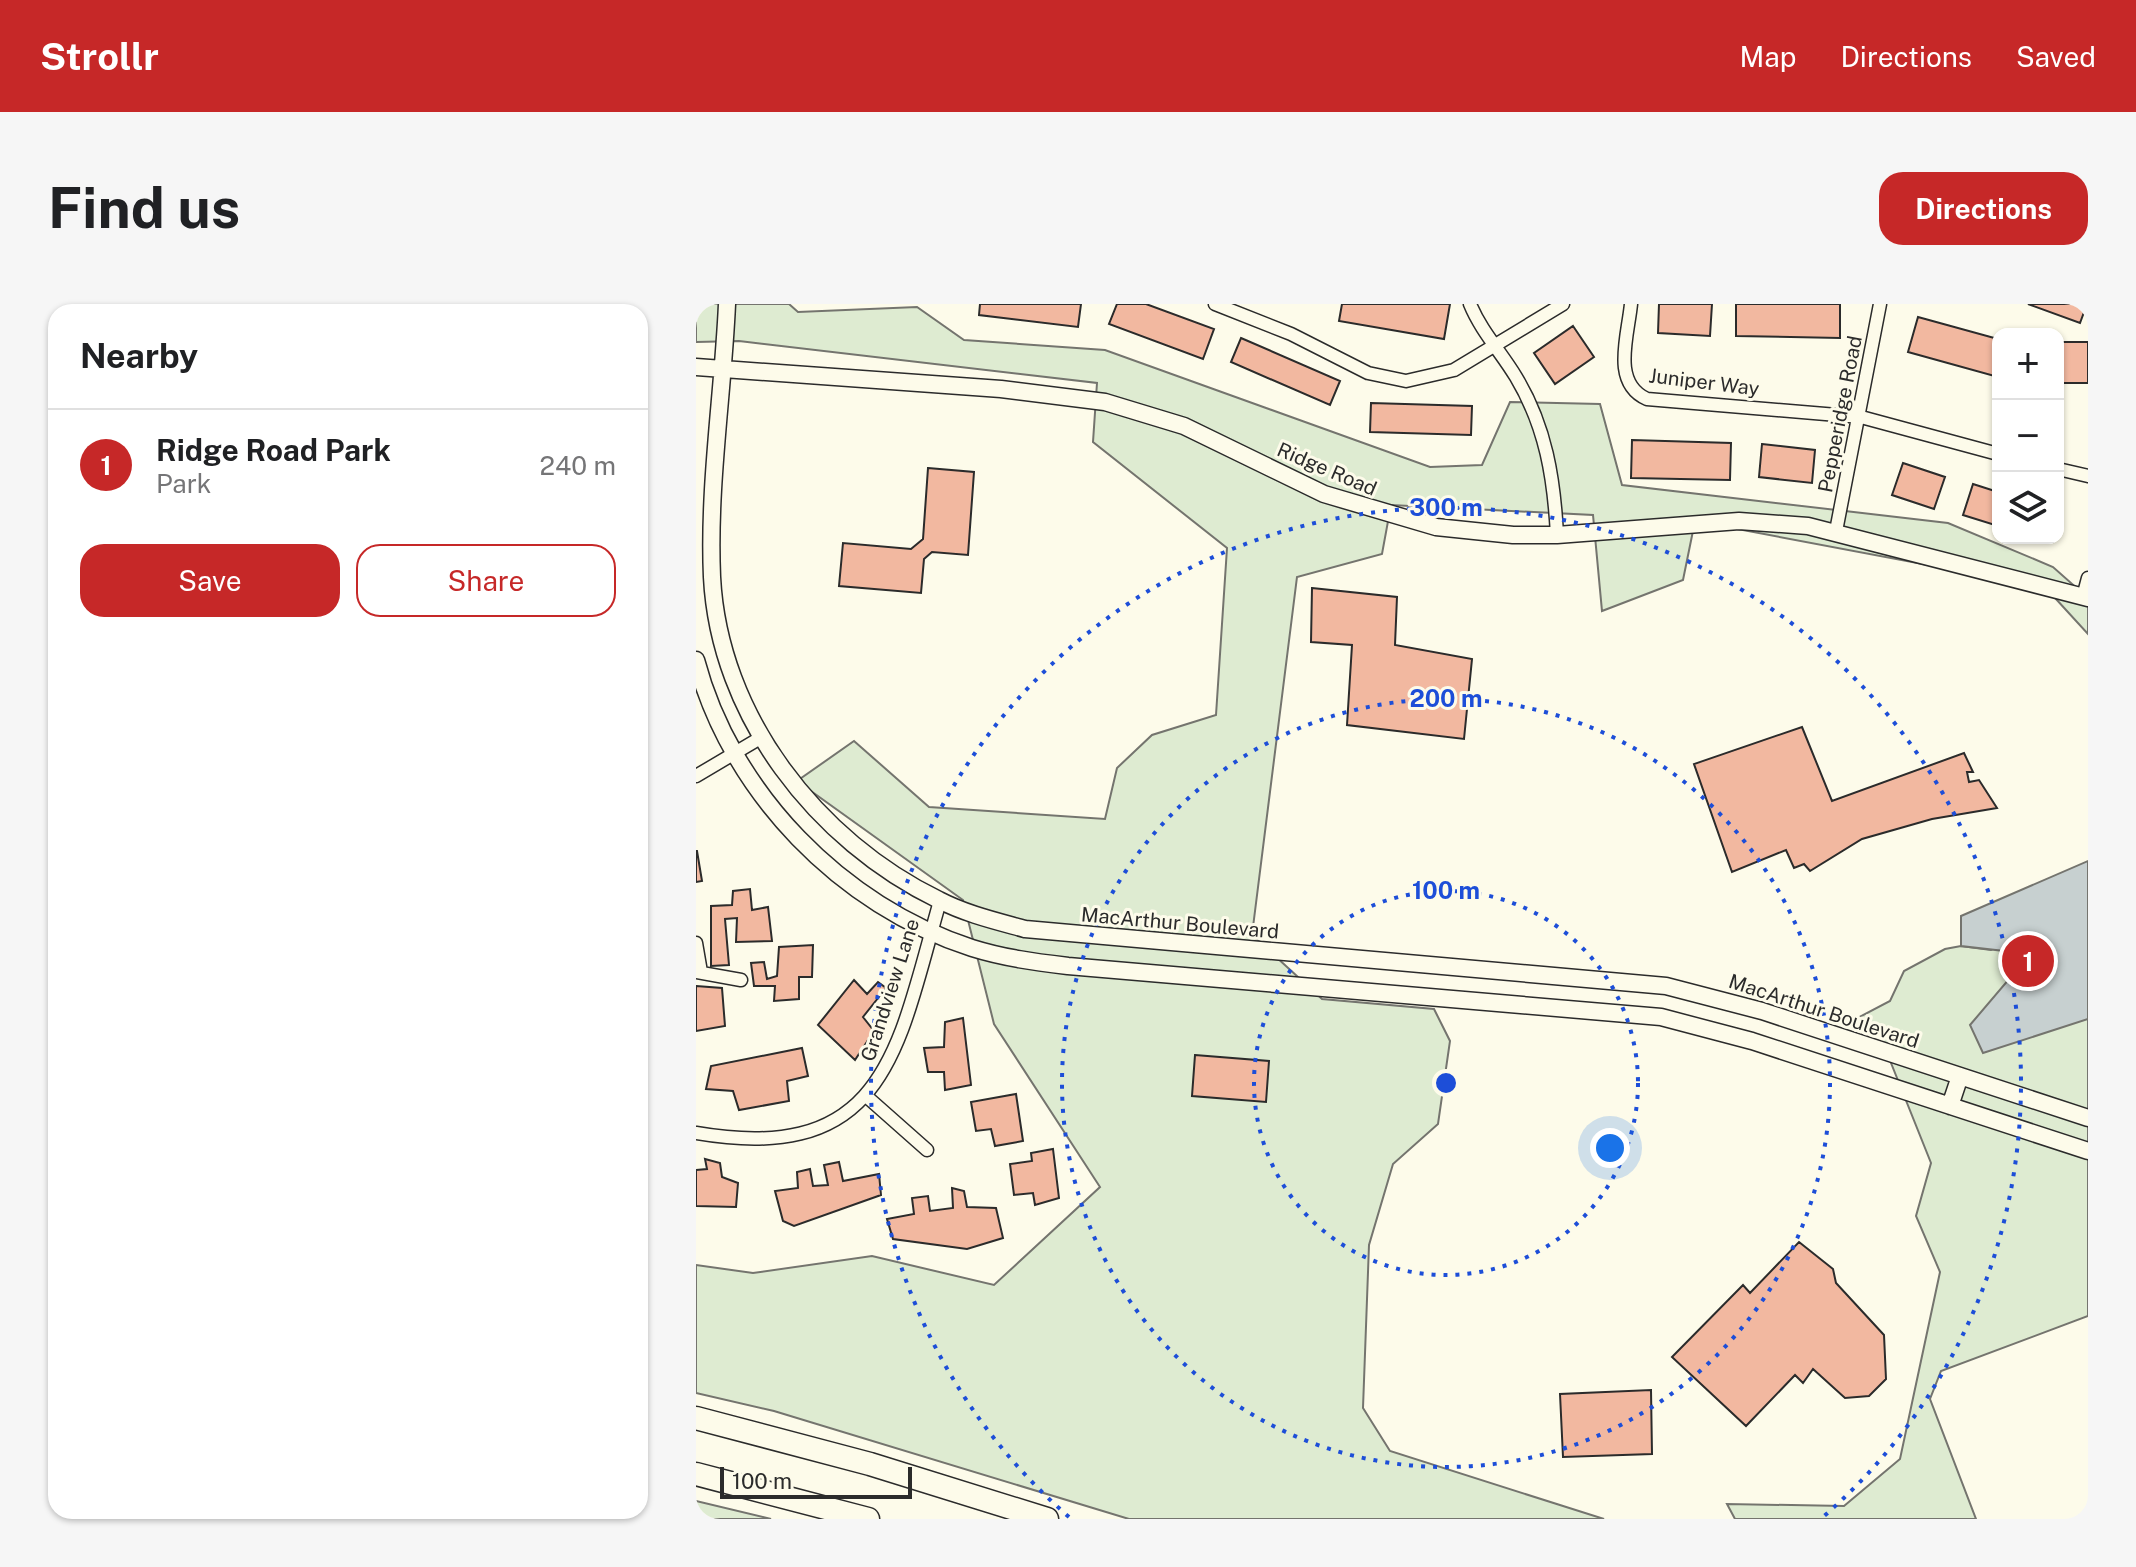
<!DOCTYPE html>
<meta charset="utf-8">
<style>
:root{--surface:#fff;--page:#f6f6f6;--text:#202124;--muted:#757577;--line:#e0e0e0;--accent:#c62828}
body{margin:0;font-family:"Public Sans",sans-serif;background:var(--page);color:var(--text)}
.controls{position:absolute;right:24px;top:24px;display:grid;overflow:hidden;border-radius:16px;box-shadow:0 2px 6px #0004}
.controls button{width:72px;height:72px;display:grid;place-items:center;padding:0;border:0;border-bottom:2px solid var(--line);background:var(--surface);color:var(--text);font:40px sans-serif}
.scale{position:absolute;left:24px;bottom:20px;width:192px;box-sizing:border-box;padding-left:8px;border:4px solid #2b2b2b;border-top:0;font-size:22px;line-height:28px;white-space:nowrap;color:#2b2b2b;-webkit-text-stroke:6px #fdfbea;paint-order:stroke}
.you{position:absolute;left:914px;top:844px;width:28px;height:28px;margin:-20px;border:6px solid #fff;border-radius:50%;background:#1a73e8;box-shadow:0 0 0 12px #1a73e833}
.badge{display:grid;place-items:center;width:52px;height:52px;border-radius:50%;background:var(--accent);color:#fff;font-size:26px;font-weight:700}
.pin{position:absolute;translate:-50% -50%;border:4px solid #fff;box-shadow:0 2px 8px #0006}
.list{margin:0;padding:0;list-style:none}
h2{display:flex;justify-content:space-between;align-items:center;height:104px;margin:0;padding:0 32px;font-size:34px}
h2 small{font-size:26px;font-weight:400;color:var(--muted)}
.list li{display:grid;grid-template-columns:52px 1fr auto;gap:24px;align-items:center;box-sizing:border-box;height:112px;padding:0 32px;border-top:2px solid var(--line)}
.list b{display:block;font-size:30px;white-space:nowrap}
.list p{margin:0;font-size:26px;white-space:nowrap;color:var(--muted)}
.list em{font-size:26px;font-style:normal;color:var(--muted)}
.actions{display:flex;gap:16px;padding:24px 32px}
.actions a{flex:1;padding:18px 0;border:2px solid var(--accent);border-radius:24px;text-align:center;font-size:28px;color:var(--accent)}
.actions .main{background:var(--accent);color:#fff}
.icon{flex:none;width:44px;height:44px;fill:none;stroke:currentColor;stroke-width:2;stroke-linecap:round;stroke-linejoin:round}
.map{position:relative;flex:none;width:1392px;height:1215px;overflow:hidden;border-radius:24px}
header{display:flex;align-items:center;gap:48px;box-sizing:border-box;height:112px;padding:0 40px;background:var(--accent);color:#fff}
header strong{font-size:38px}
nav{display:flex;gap:44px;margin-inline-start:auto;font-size:28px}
.intro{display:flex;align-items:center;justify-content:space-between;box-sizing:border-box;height:192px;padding:0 48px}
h1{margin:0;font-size:56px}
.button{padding:20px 36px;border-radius:24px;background:var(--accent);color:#fff;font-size:28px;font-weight:700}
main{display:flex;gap:48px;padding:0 48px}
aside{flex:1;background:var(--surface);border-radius:24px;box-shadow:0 2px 6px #0004}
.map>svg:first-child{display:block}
.green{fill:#deebd1;stroke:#74746e;stroke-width:2}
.water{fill:#c7d0d0;stroke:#74746e;stroke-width:2}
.building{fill:#f2b8a0;stroke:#2b2b2b;stroke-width:2}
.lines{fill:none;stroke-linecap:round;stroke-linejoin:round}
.street-casing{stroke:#2b2b2b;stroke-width:15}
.secondary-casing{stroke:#2b2b2b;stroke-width:19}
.highway-casing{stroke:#2b2b2b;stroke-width:25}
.street{stroke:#fdfbea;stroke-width:12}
.secondary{stroke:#fdfbea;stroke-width:16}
.highway{stroke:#fdfbea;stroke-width:22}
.ring{fill:none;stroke:#1d4ed8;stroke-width:4;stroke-dasharray:4 8}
.labels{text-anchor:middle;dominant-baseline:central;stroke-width:6;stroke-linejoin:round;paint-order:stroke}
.street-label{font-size:20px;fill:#2b2b2b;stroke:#fdfbea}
.centre{fill:#1d4ed8;stroke:#fdfbea;stroke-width:4}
.ring-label{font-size:24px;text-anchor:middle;font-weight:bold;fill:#1d4ed8;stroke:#fdfbea;stroke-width:6;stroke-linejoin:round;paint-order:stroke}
</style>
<header>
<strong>Strollr</strong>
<nav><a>Map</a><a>Directions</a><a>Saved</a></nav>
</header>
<div class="intro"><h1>Find us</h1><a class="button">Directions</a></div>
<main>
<aside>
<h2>Nearby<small></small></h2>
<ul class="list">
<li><span class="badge">1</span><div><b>Ridge Road Park</b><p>Park</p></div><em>240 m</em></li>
</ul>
<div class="actions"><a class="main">Save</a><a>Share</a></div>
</aside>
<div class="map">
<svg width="1392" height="1215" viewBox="0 0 1392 1215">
<rect width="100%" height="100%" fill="#fdfbea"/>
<path class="green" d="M0 0H93L102 8 221 3 268 36 409 46 734 163 786 161 814 98 904 100 926 181 1252 219 1357 263 1392 294V330L1349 283 999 217 987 276 906 307 897 211 695 201 686 250 601 273 556 631 626 695 738 705 754 737 742 820 697 860 673 941 667 1104 694 1147 908 1215H433L78 1107 0 1089V961L57 969 176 952 298 981 404 883 298 720 267 596 101 477 158 437 233 503 409 515 421 464 456 431 520 411 531 244 397 138 401 79 43 37 0 38Z
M1392 595V1012L1245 1067 1234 1095 1280 1215H1039L1031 1200 1148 1202 1204 1155 1244 968 1220 912 1235 859 1183 729 1152 719 1194 697 1208 667 1249 645 1265 642 1295 646Z
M0 1197 75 1215H0Z"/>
<path class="water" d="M1392 557V715L1287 749 1274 721 1314 674 1308 647 1265 642V612Z"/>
<path class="building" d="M284 0H385L382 23 283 11Z
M421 0H450L518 25 507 55 413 20Z
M646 0H754L748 35 643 17Z
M963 0H1016L1014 32 962 29Z
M1040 0H1144V34L1040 32Z
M1332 0H1391L1384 19Z
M1222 13 1302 35V73L1212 48Z
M877 22 898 53 859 80 838 49Z
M545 34 644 77 634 101 535 58Z
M1362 38H1392V79H1362Z
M675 99 776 102 775 131 674 128Z
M936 136 1035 139 1034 176 935 174Z
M1066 140 1119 146 1116 179 1063 173Z
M1207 159 1249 173 1238 205 1196 191Z
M232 164 278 168 272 251 236 248 228 255 225 289 143 282 147 239 215 245 227 235Z
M1277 180 1302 188V222L1267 211Z
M616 284 701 293 699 341 776 355 768 435 651 421 656 341 615 338Z
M1106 423 1136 497 1268 449 1277 468H1271L1273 478 1283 476 1301 504 1236 515 1166 535 1114 567 1108 560 1098 564 1090 546 1036 568 998 460Z
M0 547H1L6 577 0 578Z
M54 585 56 606 72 603 76 637 40 638 41 614 29 615 33 661 15 662V602L36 601 37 587Z
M117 641 116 673H103V695L78 697 79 682H58L55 659 68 658 71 675 81 672 83 643Z
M158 676 171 690 182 678 190 684 167 713 178 727 159 756 122 721Z
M0 682 26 684 29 722 0 727Z
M267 714 275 781 249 786 248 768H232L228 744 248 743 249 718Z
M106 744 112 772 91 777 93 797 43 806 37 787 10 785 15 762Z
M499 751 573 757 570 798 496 792Z
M320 790 327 837 299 842 295 825 280 827 275 798Z
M357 845 363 894 339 901 337 889 318 891 314 860 336 857 335 849Z
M9 855 24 859 26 873 42 879 40 903 0 902V866L11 865Z
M143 858 147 877 183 870 185 891 98 922 87 917 79 887 102 884 101 868 114 865 117 882 132 881 128 861Z
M256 884 268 887 271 903 300 904 307 934 271 945 197 935 191 915 218 910 216 894 232 892 234 907 257 904Z
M1103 938 1137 965 1140 979 1188 1031 1190 1075 1173 1092 1149 1094 1117 1065 1107 1079 1099 1071 1050 1122 976 1053 1047 981 1054 989Z
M955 1086 956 1150 867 1153 864 1090Z"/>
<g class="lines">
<g class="street-casing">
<path id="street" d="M519 0 595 30 672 69 710 77 758 66 867 0
M774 0C785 27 805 48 820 73 850 123 858 174 861 231
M935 0C932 32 915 79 951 95L1165 113 1302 150
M1362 165 1392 172
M1140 227 1184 0
M1387 293 1392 274
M0 472 66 433
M0 639 5 668
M0 668 45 676
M170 792 231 846
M0 829C191 862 202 743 244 597"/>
</g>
<g class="secondary-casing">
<path id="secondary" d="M31 0C27 90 12 182 16 273 23 412 121 537 243 596 270 610 300 617 329 625L970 682 1066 707 1392 814
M0 63 305 85 409 98 488 122 628 190 740 223 817 231H861L1043 217 1112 222 1392 294
M0 356C35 489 146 602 276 644 308 654 339 658 372 662L965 713 1056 737 1392 847
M1254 802 1264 772"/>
</g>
<g class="highway-casing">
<path id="highway" d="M0 1114 174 1160 351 1215
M0 1170 172 1215"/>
</g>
<use href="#street" class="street"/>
<use href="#secondary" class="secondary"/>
<use href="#highway" class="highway"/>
</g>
<g class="ring">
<circle cx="750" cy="779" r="192"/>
<circle cx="750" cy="779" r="384"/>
<path d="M373 1213A575 575 0 1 1 1127 1213"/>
</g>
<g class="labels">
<g class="street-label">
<text transform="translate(1008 78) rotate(7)">Juniper Way</text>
<text transform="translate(1144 110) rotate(-79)">Pepperidge Road</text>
<text transform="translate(631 165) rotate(23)">Ridge Road</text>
<text transform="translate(484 619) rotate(5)">MacArthur Boulevard</text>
<text transform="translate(194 686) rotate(-72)">Grandview Lane</text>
<text transform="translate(1128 707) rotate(18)">MacArthur Boulevard</text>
</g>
</g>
<circle cx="750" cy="779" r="12" class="centre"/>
<g class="ring-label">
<text x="750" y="212">300 m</text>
<text x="750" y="403">200 m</text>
<text x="750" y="595">100 m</text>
</g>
</svg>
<div class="controls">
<button>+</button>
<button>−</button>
<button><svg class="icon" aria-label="layers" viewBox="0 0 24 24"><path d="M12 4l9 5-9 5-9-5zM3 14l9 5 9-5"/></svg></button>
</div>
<div class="scale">100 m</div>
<div class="you"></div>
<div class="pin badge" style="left:1332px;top:657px">1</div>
</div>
</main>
